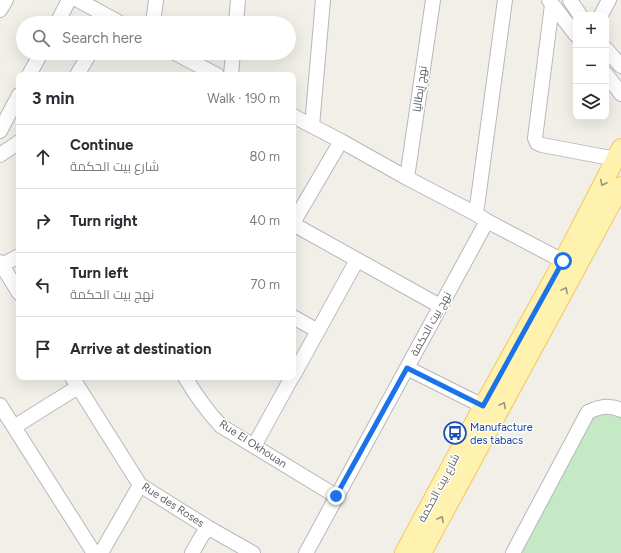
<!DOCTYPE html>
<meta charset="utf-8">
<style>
:root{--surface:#fff;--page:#f7f7f7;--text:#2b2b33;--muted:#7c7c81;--line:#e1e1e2}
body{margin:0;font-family:Figtree,Cairo,sans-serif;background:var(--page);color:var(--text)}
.controls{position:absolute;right:12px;top:12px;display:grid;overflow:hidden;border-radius:8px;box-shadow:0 4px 16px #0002}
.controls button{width:36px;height:36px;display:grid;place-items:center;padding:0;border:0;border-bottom:1px solid var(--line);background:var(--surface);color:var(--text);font:20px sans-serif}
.stop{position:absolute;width:12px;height:12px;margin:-9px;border:3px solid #1a73e8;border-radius:50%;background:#fff}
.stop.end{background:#1a73e8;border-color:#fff;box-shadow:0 1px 4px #0008}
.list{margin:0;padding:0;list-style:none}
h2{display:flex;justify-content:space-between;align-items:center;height:52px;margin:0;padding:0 16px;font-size:17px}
h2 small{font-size:13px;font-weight:400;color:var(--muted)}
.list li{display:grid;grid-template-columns:26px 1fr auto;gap:12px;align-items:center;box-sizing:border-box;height:64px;padding:0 16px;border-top:1px solid var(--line)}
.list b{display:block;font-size:15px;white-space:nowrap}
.list p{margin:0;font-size:13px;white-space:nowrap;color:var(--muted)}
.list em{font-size:13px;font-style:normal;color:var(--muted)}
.icon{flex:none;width:22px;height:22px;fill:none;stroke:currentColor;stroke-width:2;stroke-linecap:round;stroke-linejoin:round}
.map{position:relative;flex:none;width:621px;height:553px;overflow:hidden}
.search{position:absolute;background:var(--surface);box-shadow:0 4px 16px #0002;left:16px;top:16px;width:280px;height:44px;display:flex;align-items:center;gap:10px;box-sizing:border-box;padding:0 14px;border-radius:22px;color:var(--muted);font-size:15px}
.panel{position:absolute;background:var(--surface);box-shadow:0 4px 16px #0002;left:16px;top:72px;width:280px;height:308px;border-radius:8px}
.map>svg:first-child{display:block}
.green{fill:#c5e8c5}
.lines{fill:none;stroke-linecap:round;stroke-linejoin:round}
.minor-casing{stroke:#b5b8bc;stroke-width:16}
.major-casing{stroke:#f2c960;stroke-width:20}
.minor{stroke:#fff;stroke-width:14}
.major{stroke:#fff2af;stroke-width:18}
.oneway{stroke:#979581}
.route{stroke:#1a73e8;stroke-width:5}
.labels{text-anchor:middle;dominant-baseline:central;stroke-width:3;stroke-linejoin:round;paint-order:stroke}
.street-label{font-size:11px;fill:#5f6368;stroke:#fff}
.transit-label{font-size:11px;fill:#164399;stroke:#fff;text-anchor:start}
</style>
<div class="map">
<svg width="621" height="553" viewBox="0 0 621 553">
<rect width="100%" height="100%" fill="#f1efe8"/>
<path class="green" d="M604 414 616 415 621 417V553H522L592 418Z"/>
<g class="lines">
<g class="minor-casing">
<path id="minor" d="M78 0 120 23
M549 0 576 35
M570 0 580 15
M552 5 535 138 537 143 542 145 616 159
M0 10 6 0
M601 15 609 0
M57 23 69 0
M153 23 156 0
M236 23 238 0
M606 49 621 66
M175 53 217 75
M606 74 621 94
M29 75 41 53
M77 75 90 53
M231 75 233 53
M293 116 341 141 407 178 476 214 487 221 563 261
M312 126 323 0
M0 131 19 95
M0 155 19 142
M407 178 433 0
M476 214 505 0
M293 223 341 141
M293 224 440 306
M0 262 19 293
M0 266 19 256
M293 317 318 331
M407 368 483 406
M293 376 357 260
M72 377 140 485 207 527 253 553
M185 377C195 394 207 411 221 426L336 496
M0 405 94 553
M14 427 78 387
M254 446 292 377
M101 553 140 485
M192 553 207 527
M306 553 487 221
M513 553 588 412C599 407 609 404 621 410"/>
</g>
<g class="major-casing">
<path id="major" d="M404 553 483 406 563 261 621 148
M422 553 621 186"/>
</g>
<use href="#minor" class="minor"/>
<use href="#major" class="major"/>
</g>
<defs><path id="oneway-chevron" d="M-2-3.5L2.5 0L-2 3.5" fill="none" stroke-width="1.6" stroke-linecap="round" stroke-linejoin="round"/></defs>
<g class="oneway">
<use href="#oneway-chevron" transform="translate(603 183) rotate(117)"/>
<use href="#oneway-chevron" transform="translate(565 290) rotate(-62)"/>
<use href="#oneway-chevron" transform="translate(503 405) rotate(-62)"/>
<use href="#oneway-chevron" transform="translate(441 519) rotate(-61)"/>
</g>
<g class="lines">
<path class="route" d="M336 496 407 368 483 406 563 261"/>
</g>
<defs>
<g id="bus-ring" transform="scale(1.15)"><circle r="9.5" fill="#fff" stroke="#1a4fb4" stroke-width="1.5"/><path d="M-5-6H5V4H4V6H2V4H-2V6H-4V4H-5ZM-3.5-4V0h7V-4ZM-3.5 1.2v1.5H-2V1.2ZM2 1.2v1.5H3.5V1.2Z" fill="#1a4fb4"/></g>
</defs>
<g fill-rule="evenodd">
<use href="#bus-ring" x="455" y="433"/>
</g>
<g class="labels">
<g class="street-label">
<text transform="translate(420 89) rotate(-82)">نهج إيطاليا</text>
<text transform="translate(431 324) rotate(-61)">نهج بيت الحكمة</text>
<text transform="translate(253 444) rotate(33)">Rue El Okhouan</text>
<text transform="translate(439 488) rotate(-62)">شارع بيت الحكمة</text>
<text transform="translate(173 505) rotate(33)">Rue des Roses</text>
</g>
<g class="transit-label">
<text x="470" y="427">Manufacture<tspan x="470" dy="13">des tabacs</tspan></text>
</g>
</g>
</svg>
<div class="controls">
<button>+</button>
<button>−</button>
<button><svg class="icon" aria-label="layers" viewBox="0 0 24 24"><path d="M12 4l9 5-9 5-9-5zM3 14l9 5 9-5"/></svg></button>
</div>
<div class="stop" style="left:563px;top:261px"></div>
<div class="stop end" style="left:336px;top:496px"></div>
<div class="search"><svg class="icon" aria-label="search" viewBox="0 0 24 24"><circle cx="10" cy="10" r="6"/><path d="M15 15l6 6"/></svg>Search here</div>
<section class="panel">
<h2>3 min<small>Walk · 190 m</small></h2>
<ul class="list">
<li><svg class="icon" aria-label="ahead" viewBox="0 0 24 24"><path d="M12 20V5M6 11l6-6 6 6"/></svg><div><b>Continue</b><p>شارع بيت الحكمة</p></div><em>80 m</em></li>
<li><svg class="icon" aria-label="right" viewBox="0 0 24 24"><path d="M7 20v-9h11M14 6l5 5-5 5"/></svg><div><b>Turn right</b></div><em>40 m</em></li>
<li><svg class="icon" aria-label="left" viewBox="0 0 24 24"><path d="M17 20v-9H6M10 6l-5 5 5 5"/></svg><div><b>Turn left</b><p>نهج بيت الحكمة</p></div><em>70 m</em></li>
<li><svg class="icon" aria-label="arrive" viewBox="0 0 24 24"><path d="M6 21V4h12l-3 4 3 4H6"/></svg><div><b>Arrive at destination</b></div></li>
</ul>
</section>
</div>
